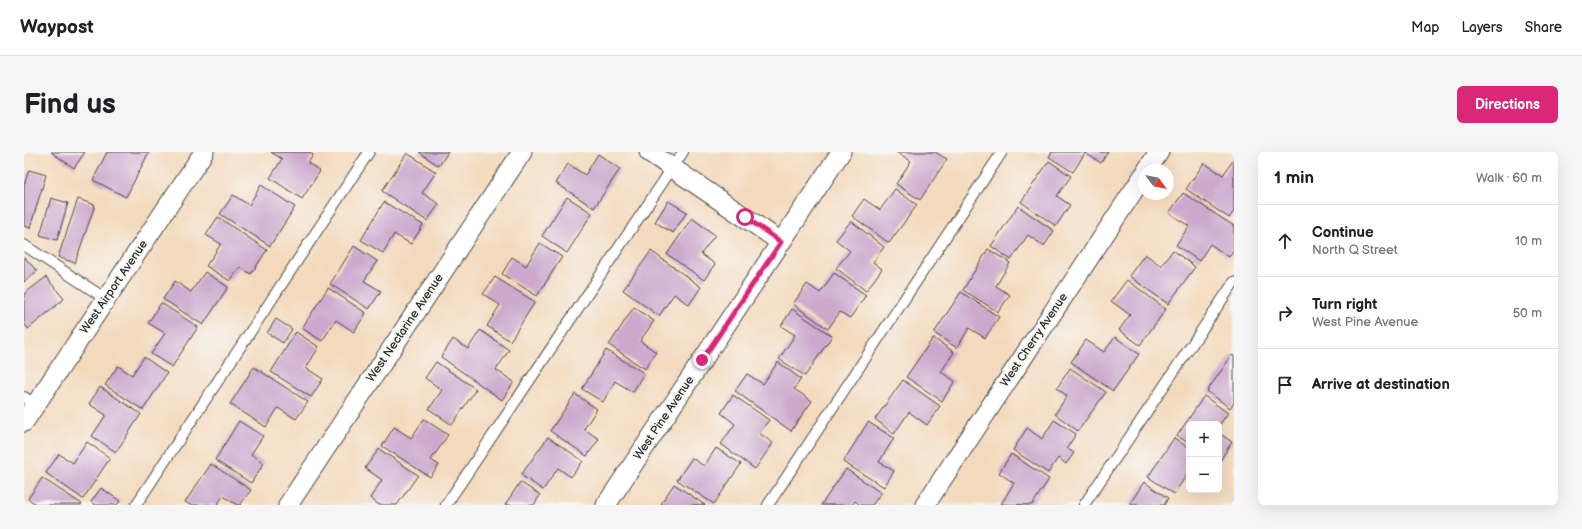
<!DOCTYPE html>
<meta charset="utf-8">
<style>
:root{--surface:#fff;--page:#f6f6f6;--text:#202124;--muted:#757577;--line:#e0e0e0;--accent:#db2777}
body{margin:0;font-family:"Balsamiq Sans",sans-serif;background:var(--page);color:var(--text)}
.controls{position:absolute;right:12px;bottom:12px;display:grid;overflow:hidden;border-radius:6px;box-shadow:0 4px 16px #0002}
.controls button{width:36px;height:36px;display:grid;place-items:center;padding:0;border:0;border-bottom:1px solid var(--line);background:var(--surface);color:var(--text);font:20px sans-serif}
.compass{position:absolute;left:1114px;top:12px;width:36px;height:36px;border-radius:50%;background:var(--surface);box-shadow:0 4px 16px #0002;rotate:123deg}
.stop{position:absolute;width:12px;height:12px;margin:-9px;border:3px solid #db2777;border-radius:50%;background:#fff}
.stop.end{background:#db2777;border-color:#fff;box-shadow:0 1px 4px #0008}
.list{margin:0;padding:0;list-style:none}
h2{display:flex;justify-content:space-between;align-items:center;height:52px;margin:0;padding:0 16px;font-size:17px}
h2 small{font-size:13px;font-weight:400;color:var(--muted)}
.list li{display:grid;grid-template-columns:26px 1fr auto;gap:12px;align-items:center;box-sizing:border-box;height:72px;padding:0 16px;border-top:1px solid var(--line)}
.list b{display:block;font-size:15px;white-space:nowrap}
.list p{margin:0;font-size:13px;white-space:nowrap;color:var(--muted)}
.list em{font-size:13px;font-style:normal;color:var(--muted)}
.icon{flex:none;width:22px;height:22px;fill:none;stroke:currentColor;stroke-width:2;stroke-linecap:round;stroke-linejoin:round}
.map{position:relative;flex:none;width:1210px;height:353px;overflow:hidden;border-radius:6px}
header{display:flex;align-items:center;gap:24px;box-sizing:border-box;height:56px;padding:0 20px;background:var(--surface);border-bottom:1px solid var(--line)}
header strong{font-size:19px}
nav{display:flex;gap:22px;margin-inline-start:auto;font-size:14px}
.intro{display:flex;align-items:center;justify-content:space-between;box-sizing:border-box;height:96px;padding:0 24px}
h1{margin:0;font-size:28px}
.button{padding:10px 18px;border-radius:6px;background:var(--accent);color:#fff;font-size:14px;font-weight:700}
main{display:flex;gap:24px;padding:0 24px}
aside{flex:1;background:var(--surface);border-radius:6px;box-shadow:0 4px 16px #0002}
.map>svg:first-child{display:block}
.building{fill:#cca8cd}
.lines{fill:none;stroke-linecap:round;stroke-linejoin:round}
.service-casing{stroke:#494541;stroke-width:12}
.minor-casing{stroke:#494541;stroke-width:21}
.service{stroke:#fff;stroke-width:10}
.minor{stroke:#fff;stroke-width:19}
.route{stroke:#db2777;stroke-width:5}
.labels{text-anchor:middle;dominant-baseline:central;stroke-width:3.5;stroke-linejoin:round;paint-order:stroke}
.street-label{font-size:12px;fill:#2b2b2b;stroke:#f6f6f2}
</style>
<header>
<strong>Waypost</strong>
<nav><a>Map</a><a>Layers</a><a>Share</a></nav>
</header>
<div class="intro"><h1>Find us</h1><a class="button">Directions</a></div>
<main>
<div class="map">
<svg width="1210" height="353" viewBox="0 0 1210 353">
<rect width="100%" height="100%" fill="#f6f6f2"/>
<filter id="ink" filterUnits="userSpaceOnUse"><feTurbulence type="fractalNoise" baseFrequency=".025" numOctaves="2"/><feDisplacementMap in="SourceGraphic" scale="8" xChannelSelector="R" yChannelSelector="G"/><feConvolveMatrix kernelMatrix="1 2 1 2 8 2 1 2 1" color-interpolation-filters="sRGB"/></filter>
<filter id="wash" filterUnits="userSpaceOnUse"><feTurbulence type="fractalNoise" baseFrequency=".012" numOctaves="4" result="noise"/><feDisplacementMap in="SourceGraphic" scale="16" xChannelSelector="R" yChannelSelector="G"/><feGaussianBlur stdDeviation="0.9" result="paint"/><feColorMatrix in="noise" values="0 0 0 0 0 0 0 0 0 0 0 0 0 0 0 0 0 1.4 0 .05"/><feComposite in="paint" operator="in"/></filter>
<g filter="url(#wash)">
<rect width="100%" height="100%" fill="#f4dabd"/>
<g id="blocks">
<path class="building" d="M27 0H61L50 16Z
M83 0H125L102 45 69 28Z
M247 0H285L289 3 284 11 296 19 278 47 246 26 258 7Z
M395 0H424L415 14Z
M872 0H911L923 7 896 48 872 32 887 9Z
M1028 0H1084L1077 11 1061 1 1049 20 1025 5Z
M383 1 412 20 398 41 415 52 403 69 358 39Z
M574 2 596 17 570 56 532 31 544 12 561 23Z
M1210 7V59L1205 66 1162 37 1180 11 1199 23Z
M1025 9 1047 24 1033 44 1046 53 1032 74 997 50Z
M5 18 22 23 6 76 0 74V33Z
M237 33 271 55 246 94 196 62 209 43 225 53Z
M871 37 893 53 865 91 828 64 840 47 856 58Z
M1159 41 1210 74V97L1205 105 1186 92 1175 109 1152 93 1165 74 1145 61Z
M543 45 568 61 543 101 518 84Z
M27 46 44 51 33 88 16 83Z
M54 47 71 53 51 111 34 105Z
M644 49 663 60 649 81 631 70Z
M360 50 399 73 387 92 370 82 359 101 337 88Z
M994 54 1030 79 1020 94 1004 83 987 108 967 94Z
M194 65 243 98 227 122 216 115 206 129 182 114 197 92 182 83Z
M668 66 691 83 677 102 691 112 680 128 643 102Z
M827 69 860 95 849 110 858 117 842 139 812 116 826 99 812 88Z
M516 91 538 105 513 144 478 122 488 105 502 114Z
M330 94 353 109 340 129 357 139 345 157 306 132Z
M964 97 986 111 972 134 986 143 974 160 939 138Z
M1149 98 1171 115 1144 152 1105 124 1121 102 1137 114Z
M627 99 677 135 665 153 650 142 635 164 599 138Z
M0 105 13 119 0 130Z
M181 120 204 135 179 173 139 147 151 129 167 140Z
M810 121 842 143 826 166 816 160 804 177 769 152 783 132 796 141Z
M22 125 40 147 4 177 0 171V142Z
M471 125 511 150 486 189 463 174 476 153 459 142Z
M1103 128 1142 157 1116 193 1095 178 1106 163 1087 149Z
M304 136 342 161 330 180 312 168 298 189 278 176Z
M937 140 975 165 961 186 945 176 933 196 910 181Z
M137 151 174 175 148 215 127 202 141 181 124 171Z
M610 155 630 169 616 189 632 200 621 217 585 193Z
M768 157 808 184 781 224 755 207 771 183 757 174Z
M252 167 268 177 259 191 243 181Z
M456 178 485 198 472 218 490 230 478 248 417 205 429 187 444 197Z
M272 180 295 195 282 216 299 227 287 245 247 220Z
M1091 185 1115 202 1089 239 1047 210 1062 188 1080 200Z
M909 186 930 200 917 220 931 229 918 249 882 225Z
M582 198 620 221 609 240 591 229 579 250 558 237Z
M1208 203 1210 204V251L1206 256 1183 239Z
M120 205 143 221 119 258 81 233 94 214 108 223Z
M412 210 452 237 428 273 405 257 418 238 401 226Z
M754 210 777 227 770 237 788 249 767 279 711 239 723 222 739 232Z
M230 215 284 250 272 267 254 256 242 275 206 252Z
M1046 216 1082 240 1054 279 1031 262 1043 244 1033 236Z
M879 228 916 254 903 273 885 260 870 282 851 267Z
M76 235 117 262 92 300 68 284 82 263 65 252Z
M551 242 573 257 560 277 575 287 563 304 526 279Z
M709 243 745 268 735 281 749 291 731 317 697 292 711 272 697 261Z
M1180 244 1204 261 1196 272H1165V291L1153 284Z
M400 267 424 283 407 308 415 313 406 325 358 294 370 275 387 286Z
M1030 268 1052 282 1043 296 1050 301 1042 312 1034 306 1024 321 989 298 1003 276 1018 287Z
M215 269 239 284 227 302 240 311 227 331 191 308Z
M844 270 870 286 855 310 870 319 860 335 819 310Z
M1195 281 1208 290 1195 310Z
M524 285 559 309 547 325 534 316 519 338 497 323Z
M1150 286 1165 296V326L1162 324 1150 342 1124 325Z
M63 290 86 306 59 347 22 321 35 302 49 311Z
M692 296 717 312 690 352 653 328 668 306 680 314Z
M355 297 394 323 373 353H355L346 346 358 328 341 316Z
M987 302 1025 327 1008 353 977 352 990 331 975 321Z
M187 312 227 338 216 353H213L199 344 193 353H166L161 350Z
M822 317 857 341 848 353H836L831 349 828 353H797Z
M18 326 58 352 57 353H14L4 347Z
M496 330 516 343 510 353H481Z
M1120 330 1144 346 1140 353H1105Z
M650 332 681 353H639L637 352Z
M77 336 96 349 93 353H71L67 350Z"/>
</g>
</g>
<g filter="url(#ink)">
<use href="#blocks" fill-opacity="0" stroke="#494541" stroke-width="1"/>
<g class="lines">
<g class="service-casing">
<path id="service" d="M0 93 82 147
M0 245 12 252
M112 353 345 0
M422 353 659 0
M744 353 978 0
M1060 353 1210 130"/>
</g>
<g class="minor-casing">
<path id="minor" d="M625 0 757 90
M1123 18 1135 0
M0 270 180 0
M264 353 498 0
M582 353 817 0
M901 353 1120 23"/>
</g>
<use href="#service" class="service"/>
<use href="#minor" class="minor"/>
</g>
</g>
<g class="lines" filter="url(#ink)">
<path class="route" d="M678 208 757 90 721 65"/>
</g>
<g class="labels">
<g class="street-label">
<text transform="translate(90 135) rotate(-56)">West Airport Avenue</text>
<text transform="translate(381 176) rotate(-56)">West Nectarine Avenue</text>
<text transform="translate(1010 188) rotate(-56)">West Cherry Avenue</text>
<text transform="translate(640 266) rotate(-56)">West Pine Avenue</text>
</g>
</g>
</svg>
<div class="controls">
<button>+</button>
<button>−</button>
</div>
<svg class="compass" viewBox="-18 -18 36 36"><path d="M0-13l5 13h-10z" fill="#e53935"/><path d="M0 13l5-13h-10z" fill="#757577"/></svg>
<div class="stop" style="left:721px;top:65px"></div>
<div class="stop end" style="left:678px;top:208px"></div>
</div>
<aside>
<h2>1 min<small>Walk · 60 m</small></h2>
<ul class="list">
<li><svg class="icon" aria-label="ahead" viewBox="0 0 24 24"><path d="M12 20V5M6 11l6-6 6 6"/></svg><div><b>Continue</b><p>North Q Street</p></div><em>10 m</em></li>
<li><svg class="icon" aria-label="right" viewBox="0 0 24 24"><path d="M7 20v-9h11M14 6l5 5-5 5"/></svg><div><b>Turn right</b><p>West Pine Avenue</p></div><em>50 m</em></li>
<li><svg class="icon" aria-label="arrive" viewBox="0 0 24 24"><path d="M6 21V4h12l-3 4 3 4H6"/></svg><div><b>Arrive at destination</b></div></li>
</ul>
</aside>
</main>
